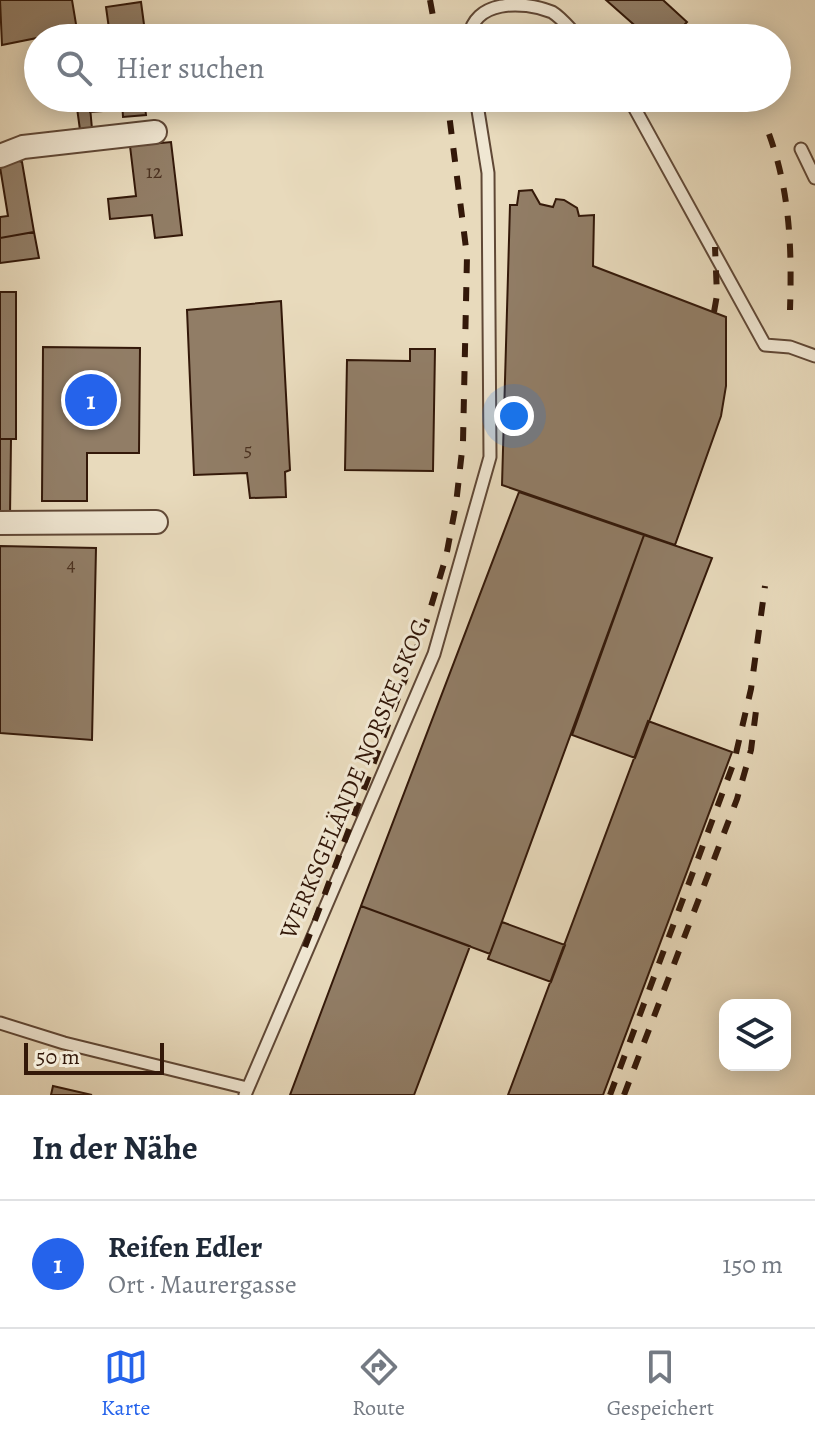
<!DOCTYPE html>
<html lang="de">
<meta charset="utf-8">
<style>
:root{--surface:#fff;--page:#f6f6f7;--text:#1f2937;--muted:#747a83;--line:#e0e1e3;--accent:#2563eb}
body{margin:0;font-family:Alegreya,serif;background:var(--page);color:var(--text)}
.controls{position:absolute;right:24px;bottom:24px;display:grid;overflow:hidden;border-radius:16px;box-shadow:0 4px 20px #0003}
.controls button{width:72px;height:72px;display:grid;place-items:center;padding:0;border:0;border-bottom:2px solid var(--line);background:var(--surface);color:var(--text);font:40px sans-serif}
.scale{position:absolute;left:24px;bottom:20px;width:140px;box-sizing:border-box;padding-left:8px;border:4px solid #331809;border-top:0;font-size:22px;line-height:28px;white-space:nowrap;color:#331809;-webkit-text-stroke:6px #f0e7d3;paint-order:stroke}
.you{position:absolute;left:514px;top:416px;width:28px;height:28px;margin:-20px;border:6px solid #fff;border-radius:50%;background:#1a73e8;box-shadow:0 0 0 12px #1a73e833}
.badge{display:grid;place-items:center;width:52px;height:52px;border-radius:50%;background:var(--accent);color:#fff;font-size:26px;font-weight:700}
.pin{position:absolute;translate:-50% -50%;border:4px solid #fff;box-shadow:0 2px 8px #0006}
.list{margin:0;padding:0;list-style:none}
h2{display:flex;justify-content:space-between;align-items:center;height:104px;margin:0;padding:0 32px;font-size:34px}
h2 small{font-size:26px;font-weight:400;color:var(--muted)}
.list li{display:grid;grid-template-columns:52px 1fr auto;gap:24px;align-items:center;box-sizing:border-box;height:128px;padding:0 32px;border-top:2px solid var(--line)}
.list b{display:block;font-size:30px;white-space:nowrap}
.list p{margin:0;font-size:26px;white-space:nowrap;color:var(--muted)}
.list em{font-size:26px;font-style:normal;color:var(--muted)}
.icon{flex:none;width:44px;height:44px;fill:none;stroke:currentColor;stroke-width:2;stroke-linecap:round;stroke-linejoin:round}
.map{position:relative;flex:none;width:815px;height:1095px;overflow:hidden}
.search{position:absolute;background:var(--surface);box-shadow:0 4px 20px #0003;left:24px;right:24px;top:24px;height:88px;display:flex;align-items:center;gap:20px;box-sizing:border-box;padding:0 28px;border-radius:44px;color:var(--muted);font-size:30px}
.sheet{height:232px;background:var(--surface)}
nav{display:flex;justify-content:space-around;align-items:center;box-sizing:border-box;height:112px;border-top:2px solid var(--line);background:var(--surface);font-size:22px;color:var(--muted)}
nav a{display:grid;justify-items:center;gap:4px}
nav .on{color:var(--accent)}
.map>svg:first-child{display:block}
.building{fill:#917d66;stroke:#331809;stroke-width:2}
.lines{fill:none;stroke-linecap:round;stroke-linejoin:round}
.lane-casing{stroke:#604836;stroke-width:15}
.street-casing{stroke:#604836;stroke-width:26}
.lane{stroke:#f0e7d3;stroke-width:11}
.street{stroke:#f0e7d3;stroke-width:22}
.rail{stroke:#331809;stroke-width:6;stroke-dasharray:14 14;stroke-linecap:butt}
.labels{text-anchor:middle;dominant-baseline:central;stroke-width:6;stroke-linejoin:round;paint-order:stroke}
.number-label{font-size:20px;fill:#4a3120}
.street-label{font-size:24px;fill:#331809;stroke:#f0e7d3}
</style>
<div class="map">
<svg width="815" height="1095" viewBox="0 0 815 1095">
<rect width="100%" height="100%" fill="#e8dabc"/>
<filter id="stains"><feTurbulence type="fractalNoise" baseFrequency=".0025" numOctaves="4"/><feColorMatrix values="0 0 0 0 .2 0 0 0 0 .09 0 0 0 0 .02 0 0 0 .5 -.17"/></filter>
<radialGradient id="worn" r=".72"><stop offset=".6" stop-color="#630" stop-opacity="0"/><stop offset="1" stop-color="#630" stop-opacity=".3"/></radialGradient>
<path class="building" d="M0 0H72L77 30 68 31 70 38H38V42L37 38 2 45Z
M606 0H663L687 22 672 38H649Z
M141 2 145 32 121 36 120 28 109 29 106 7Z
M88 98H100L102 111 90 112Z
M144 99 146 115 123 117 122 101Z
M90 107 92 129 80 130 77 108Z
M171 142 182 235 155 238 152 215 110 219 108 199 136 196 130 146Z
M17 160 22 162 34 232 0 238V217L8 216 0 167Z
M532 190 540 204 553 207 556 199 564 200 577 208 579 216 594 215 593 266 726 317V386L721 416 675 545 502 485 510 205H517L519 191Z
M34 232 39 258 0 263V238Z
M0 292H16V439H0Z
M281 301 290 470 285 472 286 497 250 498 247 473 194 475 187 310Z
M43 347 140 348 139 453H87V501H42Z
M410 349H435L433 471 345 470 347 360 410 361Z
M0 439H11L10 516H0Z
M519 492 644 535 490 954 361 906Z
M644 535 712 558 635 758 572 735Z
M0 546 96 548 92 740 0 733Z
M648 721 732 752 603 1095H508Z
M361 906 470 946 414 1095H290Z
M502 922 565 945 551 982 488 959Z
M53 1086 92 1095H51Z"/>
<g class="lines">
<g class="lane-casing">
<path id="lane" d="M469 38C473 0 522 0 552 12 562 18 571 30 579 38
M629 98 765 345 790 347 815 356
M801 149 815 178
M0 1023 64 1043 247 1088
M245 1095 434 654 490 457 488 173 476 98"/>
</g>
<g class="street-casing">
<path id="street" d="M0 156 23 147 155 132
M0 523 156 522"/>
</g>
<use href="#lane" class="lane"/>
<use href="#street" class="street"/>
<path class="rail" d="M430 0 437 38
M769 134C790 192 792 248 790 310
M714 312 717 295 715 247
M305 947 426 623 446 557 456 504 463 442 467 256 447 98
M610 1095 734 762 751 689 765 586
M624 1095 737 799 751 750 757 703"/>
</g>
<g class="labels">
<g class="number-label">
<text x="154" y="171">12</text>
<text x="248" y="449">5</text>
<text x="71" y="564">4</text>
</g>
<g class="street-label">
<text transform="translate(354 779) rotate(-67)">WERKSGELÄNDE NORSKE SKOG</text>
</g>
</g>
<rect width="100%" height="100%" filter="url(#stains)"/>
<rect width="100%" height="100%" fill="url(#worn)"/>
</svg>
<div class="controls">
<button><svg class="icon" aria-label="layers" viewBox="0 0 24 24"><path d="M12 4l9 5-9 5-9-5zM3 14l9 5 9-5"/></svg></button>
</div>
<div class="scale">50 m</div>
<div class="you"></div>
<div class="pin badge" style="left:91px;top:400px">1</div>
<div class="search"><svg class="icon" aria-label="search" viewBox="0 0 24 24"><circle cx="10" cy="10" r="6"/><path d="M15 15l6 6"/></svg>Hier suchen</div>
</div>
<section class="sheet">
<h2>In der Nähe<small></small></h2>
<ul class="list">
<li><span class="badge">1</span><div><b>Reifen Edler</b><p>Ort · Maurergasse</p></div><em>150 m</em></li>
</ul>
</section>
<nav>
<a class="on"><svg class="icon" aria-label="map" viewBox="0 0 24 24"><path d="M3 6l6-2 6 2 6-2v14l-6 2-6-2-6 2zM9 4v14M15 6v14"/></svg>Karte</a>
<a><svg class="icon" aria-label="directions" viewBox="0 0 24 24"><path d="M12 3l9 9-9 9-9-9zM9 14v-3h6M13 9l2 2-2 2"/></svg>Route</a>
<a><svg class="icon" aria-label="saved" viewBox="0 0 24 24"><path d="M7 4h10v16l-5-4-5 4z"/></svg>Gespeichert</a>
</nav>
